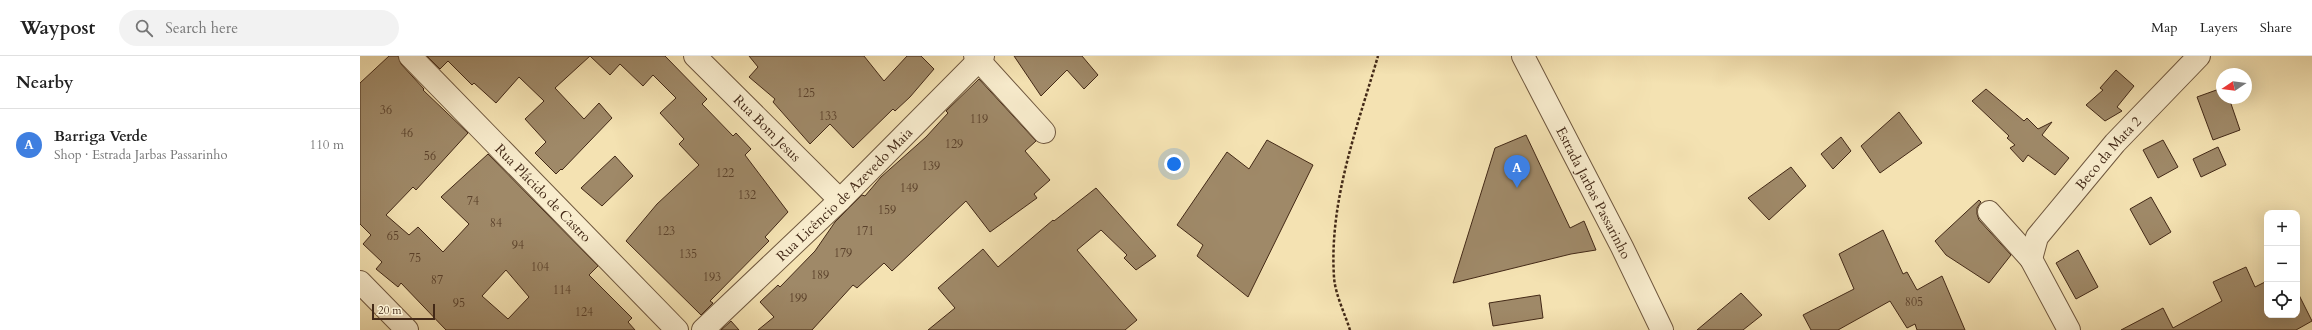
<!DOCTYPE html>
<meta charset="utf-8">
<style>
:root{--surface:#fff;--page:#f2f2f2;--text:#222;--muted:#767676;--line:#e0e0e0;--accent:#8f2418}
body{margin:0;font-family:Cardo,serif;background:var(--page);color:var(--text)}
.controls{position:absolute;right:12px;bottom:12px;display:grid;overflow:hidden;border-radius:8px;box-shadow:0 4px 16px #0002}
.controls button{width:36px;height:36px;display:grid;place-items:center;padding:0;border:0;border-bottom:1px solid var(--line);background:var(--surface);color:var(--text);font:20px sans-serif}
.compass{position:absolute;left:1856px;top:12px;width:36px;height:36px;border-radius:50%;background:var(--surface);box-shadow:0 4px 16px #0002;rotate:257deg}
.scale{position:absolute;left:12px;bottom:10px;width:63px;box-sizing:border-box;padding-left:4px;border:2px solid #432917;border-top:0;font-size:11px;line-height:14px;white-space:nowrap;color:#432917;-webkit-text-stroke:3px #f8eccd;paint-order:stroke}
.you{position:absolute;left:814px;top:108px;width:14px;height:14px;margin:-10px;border:3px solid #fff;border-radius:50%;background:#1a73e8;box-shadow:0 0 0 6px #1a73e833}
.badge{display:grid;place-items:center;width:26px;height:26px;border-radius:50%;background:var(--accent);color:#fff;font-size:13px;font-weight:700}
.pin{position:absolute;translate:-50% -33px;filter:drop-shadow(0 1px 2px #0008)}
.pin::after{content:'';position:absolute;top:21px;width:14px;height:12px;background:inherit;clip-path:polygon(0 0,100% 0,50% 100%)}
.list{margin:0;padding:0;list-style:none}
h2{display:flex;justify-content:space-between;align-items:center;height:52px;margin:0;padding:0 16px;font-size:17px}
h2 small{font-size:13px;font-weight:400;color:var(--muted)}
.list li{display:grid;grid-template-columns:26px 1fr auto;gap:12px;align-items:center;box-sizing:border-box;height:72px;padding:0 16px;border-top:1px solid var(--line)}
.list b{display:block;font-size:15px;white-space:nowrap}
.list p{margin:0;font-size:13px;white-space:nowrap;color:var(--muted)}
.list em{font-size:13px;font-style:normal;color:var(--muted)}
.icon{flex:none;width:22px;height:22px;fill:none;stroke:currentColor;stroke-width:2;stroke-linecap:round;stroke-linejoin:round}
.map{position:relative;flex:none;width:1952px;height:274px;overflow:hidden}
header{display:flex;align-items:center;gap:24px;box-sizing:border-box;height:56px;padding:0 20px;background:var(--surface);border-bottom:1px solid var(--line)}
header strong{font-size:19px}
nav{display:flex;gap:22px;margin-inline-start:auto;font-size:14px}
.search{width:280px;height:36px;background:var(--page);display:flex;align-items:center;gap:10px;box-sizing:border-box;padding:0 14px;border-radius:22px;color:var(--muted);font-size:15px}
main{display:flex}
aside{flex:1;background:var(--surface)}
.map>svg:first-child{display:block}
.building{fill:#9f8968;stroke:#432917;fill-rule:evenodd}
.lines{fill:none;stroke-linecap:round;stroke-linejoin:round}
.minor-casing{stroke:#6f573e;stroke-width:24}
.tertiary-casing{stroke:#6f573e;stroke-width:24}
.path{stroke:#432917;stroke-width:2.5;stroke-dasharray:3 2;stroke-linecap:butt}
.minor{stroke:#f8eccd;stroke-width:22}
.tertiary{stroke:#f8eccd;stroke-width:22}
.labels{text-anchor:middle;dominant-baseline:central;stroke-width:4;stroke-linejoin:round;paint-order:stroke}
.number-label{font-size:12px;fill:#5a412b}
.street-label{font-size:14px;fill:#432917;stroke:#f8eccd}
</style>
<header>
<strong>Waypost</strong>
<div class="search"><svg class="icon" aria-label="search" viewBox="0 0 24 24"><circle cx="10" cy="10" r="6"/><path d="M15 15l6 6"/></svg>Search here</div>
<nav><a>Map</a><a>Layers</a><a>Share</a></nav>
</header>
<main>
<aside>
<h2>Nearby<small></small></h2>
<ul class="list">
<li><span class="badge" style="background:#3f7fe0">A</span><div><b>Barriga Verde</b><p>Shop · Estrada Jarbas Passarinho</p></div><em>110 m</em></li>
</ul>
</aside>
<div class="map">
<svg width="1952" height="274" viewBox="0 0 1952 274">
<rect width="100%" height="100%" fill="#f4e2b2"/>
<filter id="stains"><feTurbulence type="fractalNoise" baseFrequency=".005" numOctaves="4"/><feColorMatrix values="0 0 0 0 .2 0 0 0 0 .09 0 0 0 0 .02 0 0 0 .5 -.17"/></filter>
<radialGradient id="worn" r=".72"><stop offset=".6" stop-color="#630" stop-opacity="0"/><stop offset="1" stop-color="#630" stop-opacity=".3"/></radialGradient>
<path class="building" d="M29 0H38L41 8 64 33 63 34 108 77 56 134 53 131 26 159 49 179 58 171 83 196 109 168 81 141 128 98 238 210 229 219 272 262 268 266 275 274H86L41 227 38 231 16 213 22 206 3 188 11 179 0 168V27ZM146 214 169 241 148 263 122 240Z
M67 0H230L195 32 224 63 239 47 252 62 202 114 201 113 196 118 175 97 186 86 165 63 184 45 159 21 136 47 114 27 112 29 88 5 80 13Z
M230 0H305L347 43 342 48 373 80 376 77 391 93 385 99 428 156 405 181 409 185 350 245 353 247 341 259 266 185 297 148 339 109 319 88 324 83 300 57 316 42 293 19 283 30 260 8 250 19Z
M389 0H504L524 25 547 0H561L574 13 550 41 535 55 533 53 493 92 470 68 450 88 413 46 415 43 389 21 398 11Z
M654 0H722L738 19 724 33 707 14 681 40Z
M1756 14 1774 30 1757 51 1762 55 1745 65 1726 49 1743 34 1740 32Z
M619 23 676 85 665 95 690 124 674 138 677 142 630 176 606 145 532 215 524 207 497 232 493 229 452 274H398L414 261 400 246 418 229 420 231 455 195 475 166 502 139 505 140 521 121 566 81 588 57 586 55Z
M1862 32V42H1869L1880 74 1853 84 1837 41Z
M1626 33 1664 65 1667 62 1678 73 1692 66 1682 79 1709 102 1695 119 1668 99 1663 106 1650 92 1655 89 1647 82 1649 80 1612 45Z
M1539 56 1562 87 1520 117 1501 90Z
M1166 79 1210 172 1224 165 1236 194 1211 198 1093 227 1135 92Z
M1481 81 1491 95 1473 113 1461 98Z
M907 84 953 109 888 241 837 200 843 189 817 169 867 96 889 113Z
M1803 84 1818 111 1798 122 1783 94Z
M1858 91 1866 109 1841 121 1833 103Z
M255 100 273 120 242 150 221 132Z
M1431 111 1446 130 1409 164 1388 142Z
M736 132 796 200 776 214 764 202 767 199 741 174 717 194 777 264 765 274H568L595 252 578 232 623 193 638 211 693 164 694 165Z
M1791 141 1811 176 1790 189 1770 153Z
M1619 144 1621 146 1617 152V158L1619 164 1651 199 1629 227 1586 199 1575 185Z
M1523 174 1543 218 1547 216 1557 234 1582 220 1605 274H1557L1555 268 1547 272 1530 245 1478 274H1451L1443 259 1494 233 1479 198Z
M1718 194 1738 231 1716 243 1696 207Z
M1886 211 1895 231 1907 225V259H1937V235L1952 265 1936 274H1761L1803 252 1813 272 1862 245 1853 226Z
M1381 237 1402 259 1383 274H1337Z
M1180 239 1183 262 1133 270 1129 247Z
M371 265 379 274H361Z"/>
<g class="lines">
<g class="minor-casing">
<g id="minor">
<path id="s1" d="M50 0 317 274"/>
<path id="s2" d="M335 0 480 144"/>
<path d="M615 0 684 76"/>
<path d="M1629 156 1671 203 1709 274"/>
<path id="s3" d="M1671 203 1677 181 1755 87 1839 0"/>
<path d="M0 226 47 274"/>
<path id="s4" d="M343 274 480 144 623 0"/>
</g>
</g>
<g class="tertiary-casing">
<g id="tertiary">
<path id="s5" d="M1163 0 1262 191 1302 274"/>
</g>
</g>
<path class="path" d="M990 274C985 258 975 238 974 221 969 145 997 72 1018 0"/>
<use href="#minor" class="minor"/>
<use href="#tertiary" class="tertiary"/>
</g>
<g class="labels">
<g class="number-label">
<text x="446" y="37">125</text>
<text x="26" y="54">36</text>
<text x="468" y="60">133</text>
<text x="619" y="63">119</text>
<text x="47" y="77">46</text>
<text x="594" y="88">129</text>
<text x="70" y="100">56</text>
<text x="571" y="110">139</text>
<text x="365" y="117">122</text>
<text x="549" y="132">149</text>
<text x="387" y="139">132</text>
<text x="113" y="145">74</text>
<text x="527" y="154">159</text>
<text x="136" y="167">84</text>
<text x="306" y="175">123</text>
<text x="505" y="175">171</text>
<text x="33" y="180">65</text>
<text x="158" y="189">94</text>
<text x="483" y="197">179</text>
<text x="328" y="198">135</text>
<text x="55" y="202">75</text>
<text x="180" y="211">104</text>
<text x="460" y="219">189</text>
<text x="352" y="221">193</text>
<text x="77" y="224">87</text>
<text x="202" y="234">114</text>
<text x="438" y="242">199</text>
<text x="1554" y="246">805</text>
<text x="99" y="247">95</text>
<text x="224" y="256">124</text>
</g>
<g class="street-label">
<text stroke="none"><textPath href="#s2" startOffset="102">Rua Bom Jesus</textPath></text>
<text stroke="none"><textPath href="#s3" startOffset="133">Beco da Mata 2</textPath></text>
<text stroke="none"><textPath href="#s1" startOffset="191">Rua Plácido de Castro</textPath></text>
<text stroke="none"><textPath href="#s5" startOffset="154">Estrada Jarbas Passarinho</textPath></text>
<text stroke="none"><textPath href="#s4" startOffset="196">Rua Licêncio de Azevedo Maia</textPath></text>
</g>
</g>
<rect width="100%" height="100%" filter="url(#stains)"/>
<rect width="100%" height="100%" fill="url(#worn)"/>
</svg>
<div class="controls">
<button>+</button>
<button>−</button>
<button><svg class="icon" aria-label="locate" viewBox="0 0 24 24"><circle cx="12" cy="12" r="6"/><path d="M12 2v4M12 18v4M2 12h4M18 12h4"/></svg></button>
</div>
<svg class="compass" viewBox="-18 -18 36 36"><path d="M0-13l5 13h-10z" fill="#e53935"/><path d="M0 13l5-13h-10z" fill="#767676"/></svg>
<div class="scale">20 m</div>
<div class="you"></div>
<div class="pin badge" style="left:1157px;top:132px;background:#3f7fe0">A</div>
</div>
</main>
